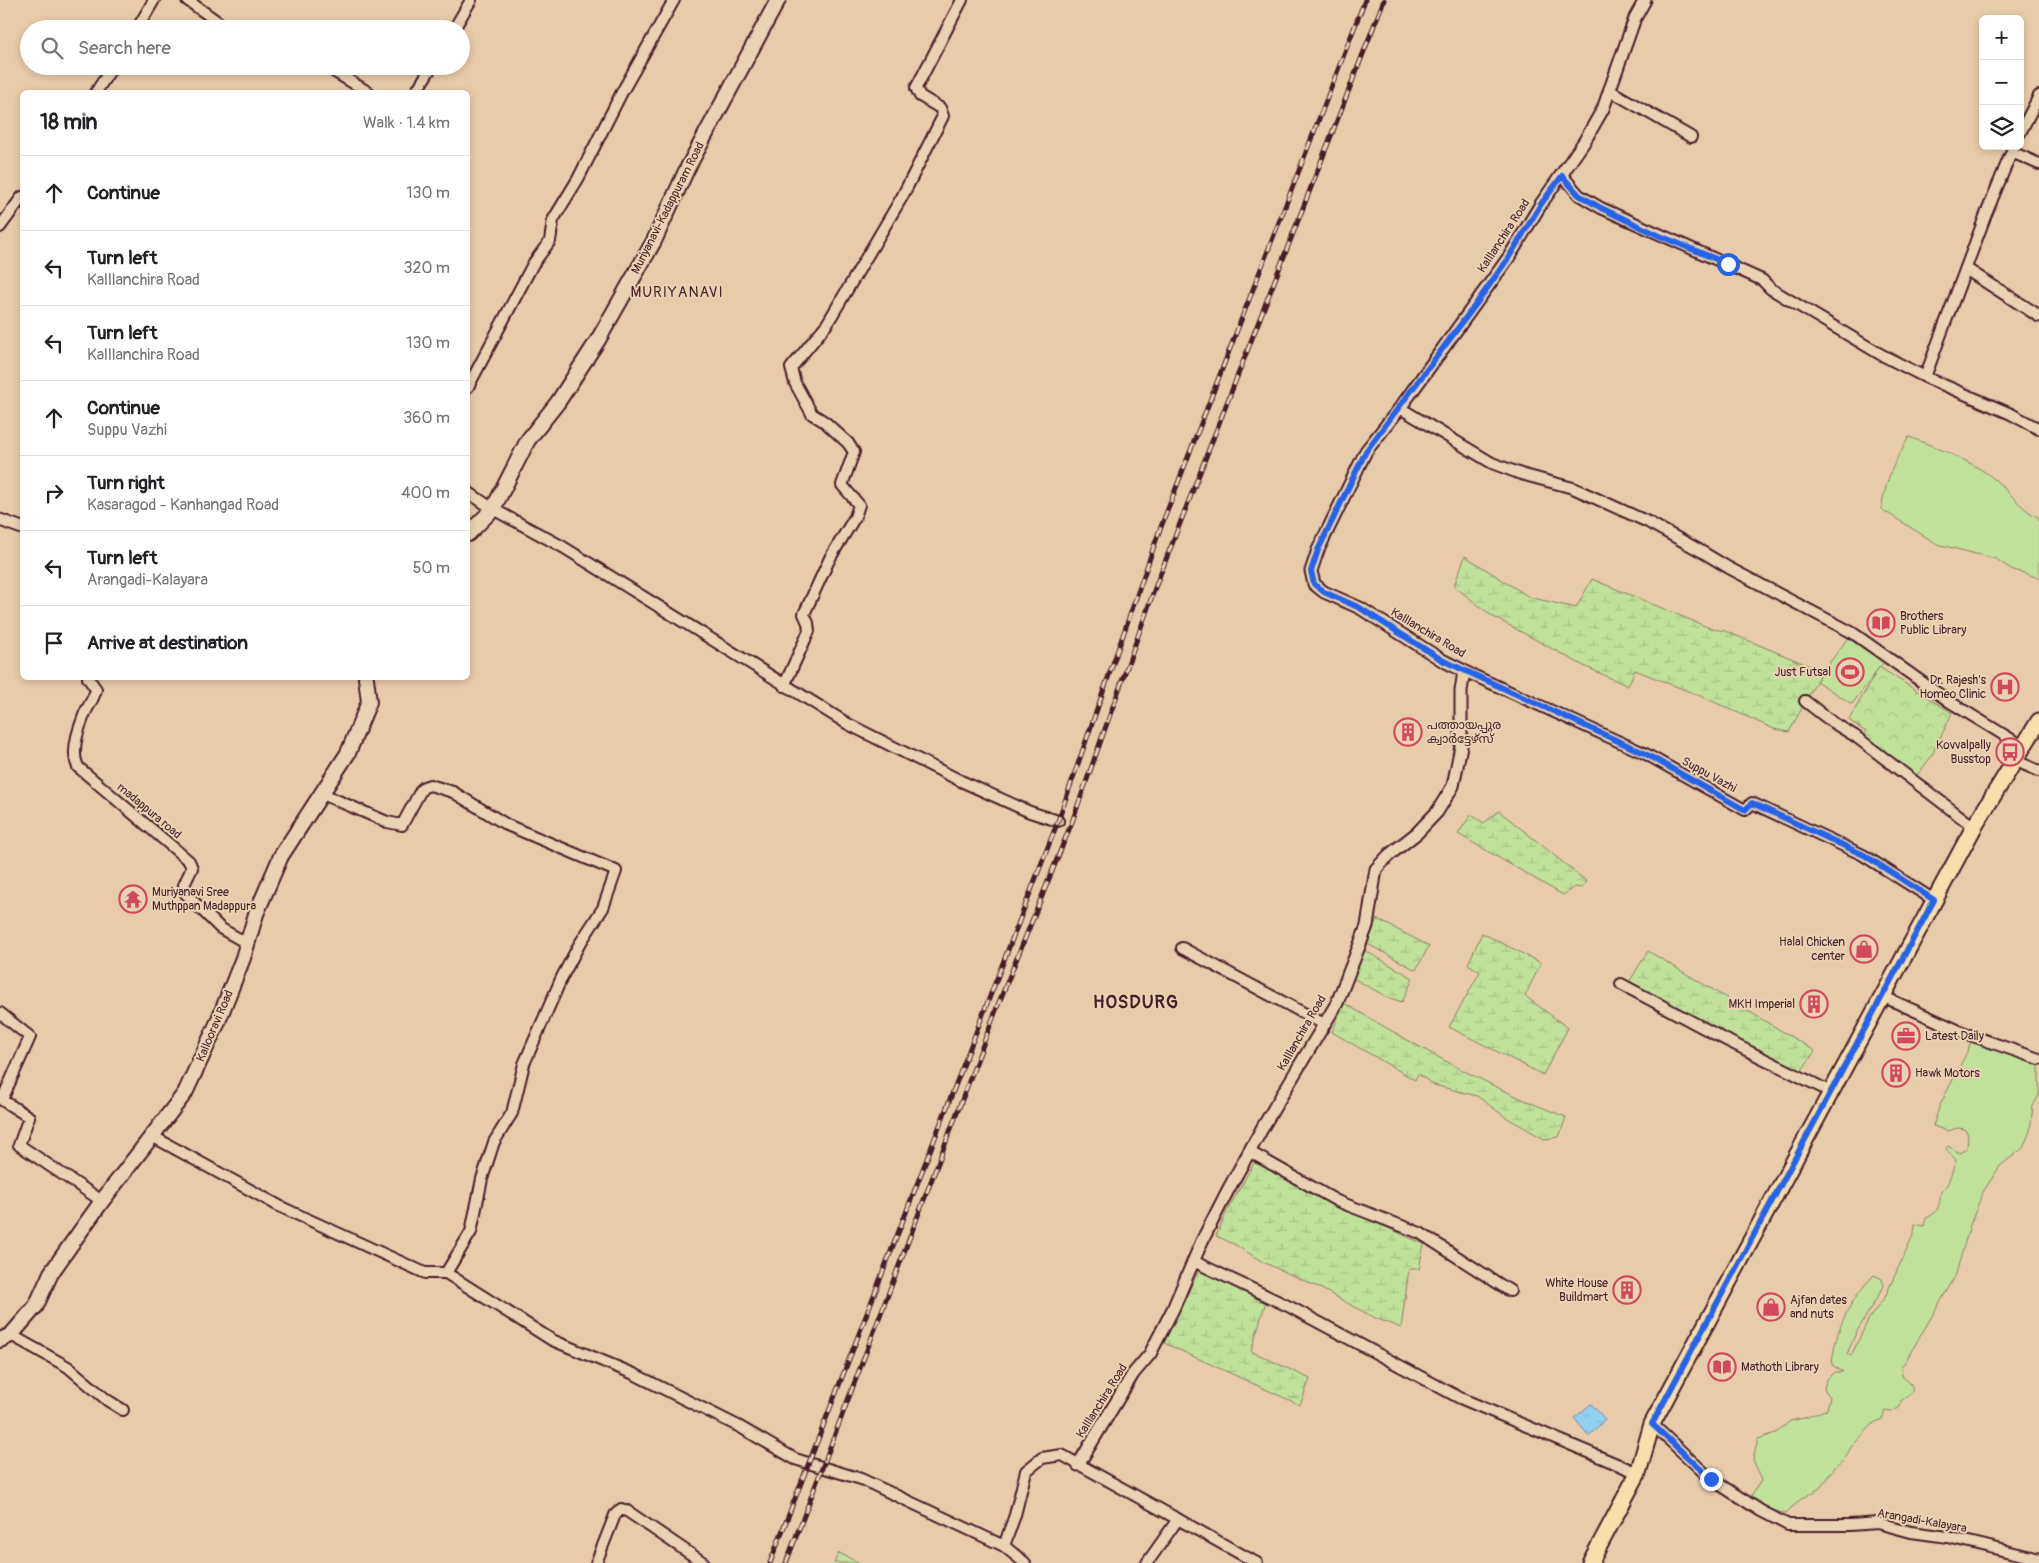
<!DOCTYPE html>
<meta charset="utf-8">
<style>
:root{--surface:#fff;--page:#f2f2f2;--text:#202124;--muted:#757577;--line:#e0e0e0}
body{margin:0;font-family:Pangolin,"Noto Sans Malayalam",sans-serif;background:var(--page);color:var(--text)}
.controls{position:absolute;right:15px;top:15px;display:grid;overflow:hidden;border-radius:8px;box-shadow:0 2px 8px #0003}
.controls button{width:45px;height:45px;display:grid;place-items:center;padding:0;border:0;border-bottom:1px solid var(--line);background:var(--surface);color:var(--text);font:25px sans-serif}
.stop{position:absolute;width:15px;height:15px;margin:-11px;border:4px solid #2563eb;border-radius:50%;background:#fff}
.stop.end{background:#2563eb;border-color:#fff;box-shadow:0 1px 5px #0008}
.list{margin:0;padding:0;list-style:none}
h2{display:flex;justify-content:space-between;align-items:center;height:65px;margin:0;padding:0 20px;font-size:21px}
h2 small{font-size:16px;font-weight:400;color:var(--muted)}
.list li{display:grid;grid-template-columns:32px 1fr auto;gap:15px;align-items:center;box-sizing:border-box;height:75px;padding:0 20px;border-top:1px solid var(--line)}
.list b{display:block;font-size:19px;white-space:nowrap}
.list p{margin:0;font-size:16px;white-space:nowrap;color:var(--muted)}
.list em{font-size:16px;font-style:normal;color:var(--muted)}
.icon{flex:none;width:28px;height:28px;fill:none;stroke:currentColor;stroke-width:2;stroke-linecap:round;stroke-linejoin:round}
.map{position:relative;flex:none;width:2039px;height:1563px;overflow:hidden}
.search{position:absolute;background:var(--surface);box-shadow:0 2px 8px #0003;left:20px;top:20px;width:450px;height:55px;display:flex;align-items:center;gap:12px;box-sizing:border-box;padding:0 18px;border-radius:28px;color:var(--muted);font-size:19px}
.panel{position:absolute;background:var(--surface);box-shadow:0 2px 8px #0003;left:20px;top:90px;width:450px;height:590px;border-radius:8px}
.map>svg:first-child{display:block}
.green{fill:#c1e19a;stroke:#868062}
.wetland{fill:url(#wetland-marsh);stroke:#868062}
.park{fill:url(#park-crowns);stroke:#868062}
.water{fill:url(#water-ripples);stroke:#7589a2}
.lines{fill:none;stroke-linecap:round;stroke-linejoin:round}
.minor-casing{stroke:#4a1f2b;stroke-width:14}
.tertiary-casing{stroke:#4a1f2b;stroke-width:15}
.secondary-casing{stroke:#4a1f2b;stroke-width:18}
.primary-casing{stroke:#4a1f2b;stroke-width:19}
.minor{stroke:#e9d3b2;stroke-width:10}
.tertiary{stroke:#e9d3b2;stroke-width:11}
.secondary{stroke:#e9d3b2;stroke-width:14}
.primary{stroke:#f8deab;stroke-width:15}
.rail-casing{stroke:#4a1f2b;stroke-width:5}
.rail{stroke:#e9d3b2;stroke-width:3;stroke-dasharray:9;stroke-linecap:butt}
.route{stroke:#2563eb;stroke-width:6}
.labels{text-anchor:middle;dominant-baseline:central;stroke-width:4;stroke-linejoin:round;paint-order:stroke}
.street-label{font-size:12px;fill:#4a1f2b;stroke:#e9d3b2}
.poi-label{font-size:12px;fill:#4a1f2b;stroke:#e9d3b2;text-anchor:start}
.quarter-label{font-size:15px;letter-spacing:1px;fill:#4a1f2b;stroke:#e9d3b2}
.district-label{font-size:18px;font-weight:bold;letter-spacing:1px;fill:#4a1f2b;stroke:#e9d3b2}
</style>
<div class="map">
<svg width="2039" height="1563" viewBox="0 0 2039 1563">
<defs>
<pattern id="wetland-marsh" width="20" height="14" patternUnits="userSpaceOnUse" patternTransform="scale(1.25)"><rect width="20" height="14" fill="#c1e19a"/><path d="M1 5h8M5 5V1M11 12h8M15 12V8" fill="none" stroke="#a7c185"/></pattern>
<pattern id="park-crowns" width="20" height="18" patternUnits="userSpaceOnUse" patternTransform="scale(1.25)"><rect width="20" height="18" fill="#c1e19a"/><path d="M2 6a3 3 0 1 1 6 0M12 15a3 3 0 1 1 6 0" fill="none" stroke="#a7c185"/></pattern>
<pattern id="water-ripples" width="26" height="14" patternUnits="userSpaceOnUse" patternTransform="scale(1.25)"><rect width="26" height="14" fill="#92d0f2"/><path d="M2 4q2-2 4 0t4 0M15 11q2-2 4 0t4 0" fill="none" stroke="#7fb2d0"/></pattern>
</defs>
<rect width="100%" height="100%" fill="#e8cca9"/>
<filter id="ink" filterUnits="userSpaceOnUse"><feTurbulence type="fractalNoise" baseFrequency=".02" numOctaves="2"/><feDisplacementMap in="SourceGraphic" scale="10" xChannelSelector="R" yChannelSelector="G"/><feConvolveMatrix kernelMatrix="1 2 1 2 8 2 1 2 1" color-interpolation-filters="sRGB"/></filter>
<g filter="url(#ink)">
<path class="green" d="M1909 437C1933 446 1969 460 1989 475 2007 488 2019 508 2039 518V578L2011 569 1996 559 1937 544 1881 509C1887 477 1893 464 1909 437Z
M1848 638 1884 662 1852 704 1816 681Z
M1971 1041 2039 1064V1095L2033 1106 2030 1131 2023 1148 2000 1166 1983 1192 1970 1225 1955 1277 1905 1362 1901 1367 1902 1376 1911 1384 1913 1391 1901 1401 1900 1407 1892 1412 1885 1411 1882 1419 1874 1423 1851 1447 1846 1457 1835 1467 1822 1487 1802 1498 1786 1514 1763 1507 1751 1496 1762 1479 1753 1460 1758 1439 1776 1433 1790 1421 1808 1417 1827 1409 1830 1397 1824 1389 1826 1380 1834 1372H1843L1832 1365C1835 1329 1849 1301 1874 1275L1882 1279 1884 1286 1856 1333 1847 1354 1851 1356 1868 1320 1885 1297 1914 1233 1915 1224 1924 1226 1926 1218C1940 1212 1939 1205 1941 1192 1950 1184 1952 1171 1956 1160L1946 1149 1948 1146 1959 1153 1967 1149 1968 1135 1965 1129 1957 1128 1948 1131 1933 1126 1940 1105 1968 1050Z"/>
<path class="wetland" d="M1465 556 1529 597 1576 608 1592 579 1712 629 1725 631 1822 671 1789 732 1774 729 1703 697 1635 670 1628 686 1584 666 1492 616 1454 586Z
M1499 811 1586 881 1582 888 1574 887 1563 895 1458 834 1471 815 1484 823Z
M1377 919 1429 946 1416 970 1366 943Z
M1482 933 1541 963 1525 996 1568 1028 1543 1075 1449 1027 1480 972 1468 964Z
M1362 949 1413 978 1402 1002 1387 997 1351 977Z
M1648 951 1815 1051 1800 1073 1628 984Z
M1344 1003C1415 1045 1489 1088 1566 1117L1559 1137 1544 1139 1504 1116 1477 1096 1434 1085 1418 1074 1415 1080 1332 1032Z
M1254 1163 1272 1168 1324 1200 1424 1244 1419 1269H1409L1401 1328 1373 1317 1318 1287 1263 1262 1234 1244 1216 1236 1227 1211Z
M1200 1268 1266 1301 1251 1351 1310 1379 1300 1405 1164 1343Z"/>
<path class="park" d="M1879 667 1952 713 1931 757 1918 774 1911 775 1864 739 1866 732 1849 720Z
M839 1553 860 1563H834Z"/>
<path class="water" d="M1591 1404 1605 1419 1589 1436 1574 1418Z"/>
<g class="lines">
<g class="minor-casing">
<path id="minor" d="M187 0 228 29
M137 29 154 0
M454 29 471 0
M325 66 368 92
M1609 90 1691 137
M96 92 113 66
M416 92 432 66
M2020 133 2039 96
M2012 152 2039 164
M1562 175 1579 195 1601 208 1762 280 1771 289 1880 354 1925 377 2011 414 2039 429
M0 227 22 197
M1925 377 1986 214 2014 146
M468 387 533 264 550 241 553 220 578 179 622 92 674 0
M1400 408 1492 463 1521 474 1573 488 1648 522 1699 550 1729 568 1853 633 1950 702 2022 746
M468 492 493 509 563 547 848 724 961 781 1030 812 1058 821
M1464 671 1644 753 1745 810 1752 803 1863 855 1934 900
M88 678 96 689C94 700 86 708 83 718 77 733 71 753 78 767L189 861 192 868 184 885 186 894 220 928 248 944
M784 686 809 631 808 623 804 614 830 558 855 517 859 505 842 485 854 452 848 443 825 422 812 414 795 383 791 368 827 324 902 197 943 116 940 108 920 96 916 88 962 0
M1805 701 1832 722 1855 736 1974 827
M2014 760 2039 771
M320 793 387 822 402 825 421 790 424 787 430 785 453 792 507 825 616 871 603 908 579 945 562 977 524 1064 512 1113 494 1142 482 1179 471 1232 446 1273 552 1340 634 1374 740 1427 795 1459 861 1479 1004 1546 1015 1515 1026 1471 1042 1458 1062 1455 1257 1563
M1182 948 1324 1024
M1621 984 1730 1042 1831 1092
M1882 996 1964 1033 2039 1059
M0 1013 30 1037 2 1100 29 1117 19 1145 102 1201
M152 1136 281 1207 425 1273H446
M1250 1152 1337 1201 1420 1233 1510 1291
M1193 1261 1290 1307 1460 1398 1638 1473
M11 1335 68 1367 107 1400 123 1410
M1652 1424 1711 1479 1761 1511 1788 1525H1850L1878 1523 1911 1532 1948 1537 2039 1559
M1004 1546 1025 1563
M596 1563 615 1515 621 1509 627 1511 704 1563
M1147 1563 1178 1519"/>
</g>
<g class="tertiary-casing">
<path id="tertiary" d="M1966 269 2039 316
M0 520 22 528
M1078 1465 1133 1374 1150 1354 1173 1309 1202 1241 1228 1190 1264 1125 1337 1003 1367 926 1376 869 1389 855 1417 833 1437 812 1453 786 1461 746V691L1464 671 1442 660 1360 608 1324 592 1314 584 1311 571 1318 550 1366 451 1400 408 1509 257 1541 204 1584 142 1603 109 1635 18 1645 0"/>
</g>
<g class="secondary-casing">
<path id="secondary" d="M468 534 493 509 528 440 558 402 598 340 654 241 687 169 778 0
M0 1340 11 1335 36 1306 51 1273 72 1243 102 1201 185 1093 217 1024 243 958 256 914 281 856 348 753 369 702 366 678"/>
</g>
<g class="primary-casing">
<path id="primary" d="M1590 1563 1638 1473 1652 1424 1974 827 2039 721"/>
</g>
<use href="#minor" class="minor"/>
<use href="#tertiary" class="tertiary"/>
<use href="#secondary" class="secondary"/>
<use href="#primary" class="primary"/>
<g class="rail-casing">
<path id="rail" d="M770 1563 1058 821 1159 532 1365 0
M786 1563 998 1005 1072 822 1156 585 1384 0"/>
</g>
<use href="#rail" class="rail"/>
</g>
</g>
<g class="lines" filter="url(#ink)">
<path class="route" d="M1711 1479 1652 1424 1934 900 1864 855 1752 803 1745 810 1644 753 1442 660 1360 608 1324 592 1314 584 1311 571 1318 550 1366 451 1476 304 1509 257 1541 204 1562 176 1579 195 1601 208 1660 236 1728 264"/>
</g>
<defs>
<g id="library-ring" transform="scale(1.4375)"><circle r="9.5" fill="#e9d3b2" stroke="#d1495b" stroke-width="1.5"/><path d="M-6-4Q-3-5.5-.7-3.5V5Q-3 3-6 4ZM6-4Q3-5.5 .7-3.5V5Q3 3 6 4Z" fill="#d1495b"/></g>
<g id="stadium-ring" transform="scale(1.4375)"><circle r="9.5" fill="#e9d3b2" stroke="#d1495b" stroke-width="1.5"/><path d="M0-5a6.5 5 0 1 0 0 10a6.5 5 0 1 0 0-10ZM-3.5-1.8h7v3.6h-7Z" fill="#d1495b"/></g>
<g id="hospital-ring" transform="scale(1.4375)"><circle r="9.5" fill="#e9d3b2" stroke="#d1495b" stroke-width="1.5"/><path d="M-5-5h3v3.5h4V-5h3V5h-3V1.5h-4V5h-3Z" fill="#d1495b"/></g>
<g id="building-ring" transform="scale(1.4375)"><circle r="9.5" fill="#e9d3b2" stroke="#d1495b" stroke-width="1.5"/><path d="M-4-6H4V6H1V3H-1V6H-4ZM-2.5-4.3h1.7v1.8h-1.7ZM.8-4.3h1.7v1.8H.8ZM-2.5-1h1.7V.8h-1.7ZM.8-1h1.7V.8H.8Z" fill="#d1495b"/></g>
<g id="bus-ring" transform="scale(1.4375)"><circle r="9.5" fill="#e9d3b2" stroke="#d1495b" stroke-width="1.5"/><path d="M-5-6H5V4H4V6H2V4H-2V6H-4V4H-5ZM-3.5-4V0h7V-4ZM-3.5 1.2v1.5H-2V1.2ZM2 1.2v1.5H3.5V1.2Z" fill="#d1495b"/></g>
<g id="temple-ring" transform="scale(1.4375)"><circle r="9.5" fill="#e9d3b2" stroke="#d1495b" stroke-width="1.5"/><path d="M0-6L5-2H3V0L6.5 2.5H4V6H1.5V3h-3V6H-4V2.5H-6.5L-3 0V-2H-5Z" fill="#d1495b"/></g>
<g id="shop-ring" transform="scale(1.4375)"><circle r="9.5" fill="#e9d3b2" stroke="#d1495b" stroke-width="1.5"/><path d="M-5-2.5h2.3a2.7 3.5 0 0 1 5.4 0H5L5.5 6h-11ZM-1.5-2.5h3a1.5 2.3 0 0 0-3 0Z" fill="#d1495b"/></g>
<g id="office-ring" transform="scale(1.4375)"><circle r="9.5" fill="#e9d3b2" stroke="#d1495b" stroke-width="1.5"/><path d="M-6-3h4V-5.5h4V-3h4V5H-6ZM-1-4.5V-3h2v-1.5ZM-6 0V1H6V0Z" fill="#d1495b"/></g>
</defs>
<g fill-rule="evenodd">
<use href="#library-ring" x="1881" y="623"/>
<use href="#stadium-ring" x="1850" y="672"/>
<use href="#hospital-ring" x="2005" y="687"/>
<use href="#building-ring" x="1408" y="732"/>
<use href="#bus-ring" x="2010" y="752"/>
<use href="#temple-ring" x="133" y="899"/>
<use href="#shop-ring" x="1864" y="949"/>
<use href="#building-ring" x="1814" y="1004"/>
<use href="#office-ring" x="1906" y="1036"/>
<use href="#building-ring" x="1896" y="1073"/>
<use href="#building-ring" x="1627" y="1290"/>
<use href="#shop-ring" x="1771" y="1307"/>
<use href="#library-ring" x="1722" y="1367"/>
</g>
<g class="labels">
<g class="street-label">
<text transform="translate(668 208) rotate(-63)">Muriyanavi-Kadappuram Road</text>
<text transform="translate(1504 236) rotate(-57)">Kalllanchira Road</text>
<text transform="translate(1428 633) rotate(31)">Kalllanchira Road</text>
<text transform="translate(1709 775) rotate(29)">Suppu Vazhi</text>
<text transform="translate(149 811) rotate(40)">madappura road</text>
<text transform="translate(215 1026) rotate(-67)">Kallooravi Road</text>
<text transform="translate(1302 1033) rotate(-60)">Kalllanchira Road</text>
<text transform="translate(1102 1401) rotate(-58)">Kalllanchira Road</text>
<text transform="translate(1922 1521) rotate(10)">Arangadi-Kalayara</text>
</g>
<g class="poi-label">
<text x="1900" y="616">Brothers<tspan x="1900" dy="14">Public Library</tspan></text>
<text x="1831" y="672" text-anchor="end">Just Futsal</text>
<text x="1986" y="680" text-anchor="end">Dr. Rajesh's<tspan x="1986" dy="14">Homeo Clinic</tspan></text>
<text x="1427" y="725">പത്തായപ്പുര<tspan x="1427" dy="14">ക്വാർട്ടേഴ്സ്</tspan></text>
<text x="1991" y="745" text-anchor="end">Kovvalpally<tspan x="1991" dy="14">Busstop</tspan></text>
<text x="152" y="892">Muriyanavi Sree<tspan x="152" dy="14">Muthppan Madappura</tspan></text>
<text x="1845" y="942" text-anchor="end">Halal Chicken<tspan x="1845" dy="14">center</tspan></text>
<text x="1795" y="1004" text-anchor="end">MKH Imperial</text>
<text x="1925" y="1036">Latest Daily</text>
<text x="1915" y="1073">Hawk Motors</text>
<text x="1608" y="1283" text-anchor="end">White House<tspan x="1608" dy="14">Buildmart</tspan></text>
<text x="1790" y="1300">Ajfan dates<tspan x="1790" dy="14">and nuts</tspan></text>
<text x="1741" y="1367">Mathoth Library</text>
</g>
<g class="quarter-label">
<text x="677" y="292">MURIYANAVI</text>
</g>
<g class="district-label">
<text x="1136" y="1002">HOSDURG</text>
</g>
</g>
</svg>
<div class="controls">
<button>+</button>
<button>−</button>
<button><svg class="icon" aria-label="layers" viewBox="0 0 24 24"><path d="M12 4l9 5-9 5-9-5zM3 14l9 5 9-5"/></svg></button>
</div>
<div class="stop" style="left:1728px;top:264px"></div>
<div class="stop end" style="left:1711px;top:1479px"></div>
<div class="search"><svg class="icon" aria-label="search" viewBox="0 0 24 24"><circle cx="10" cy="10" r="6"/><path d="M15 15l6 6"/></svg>Search here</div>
<section class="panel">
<h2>18 min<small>Walk · 1.4 km</small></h2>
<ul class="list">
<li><svg class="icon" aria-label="ahead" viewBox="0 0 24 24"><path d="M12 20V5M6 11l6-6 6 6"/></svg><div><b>Continue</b></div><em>130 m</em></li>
<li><svg class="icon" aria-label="left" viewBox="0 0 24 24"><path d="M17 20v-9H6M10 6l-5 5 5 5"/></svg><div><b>Turn left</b><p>Kalllanchira Road</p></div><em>320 m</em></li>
<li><svg class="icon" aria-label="left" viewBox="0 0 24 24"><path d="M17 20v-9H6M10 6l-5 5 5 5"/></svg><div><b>Turn left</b><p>Kalllanchira Road</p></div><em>130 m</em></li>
<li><svg class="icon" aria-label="ahead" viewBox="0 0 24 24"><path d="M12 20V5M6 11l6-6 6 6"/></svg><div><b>Continue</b><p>Suppu Vazhi</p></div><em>360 m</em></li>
<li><svg class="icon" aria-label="right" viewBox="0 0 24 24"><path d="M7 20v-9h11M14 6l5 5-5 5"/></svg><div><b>Turn right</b><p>Kasaragod - Kanhangad Road</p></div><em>400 m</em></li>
<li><svg class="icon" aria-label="left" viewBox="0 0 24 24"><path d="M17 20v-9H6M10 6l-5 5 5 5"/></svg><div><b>Turn left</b><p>Arangadi-Kalayara</p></div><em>50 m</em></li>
<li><svg class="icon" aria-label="arrive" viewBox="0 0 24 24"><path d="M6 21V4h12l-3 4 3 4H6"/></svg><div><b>Arrive at destination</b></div></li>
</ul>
</section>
</div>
